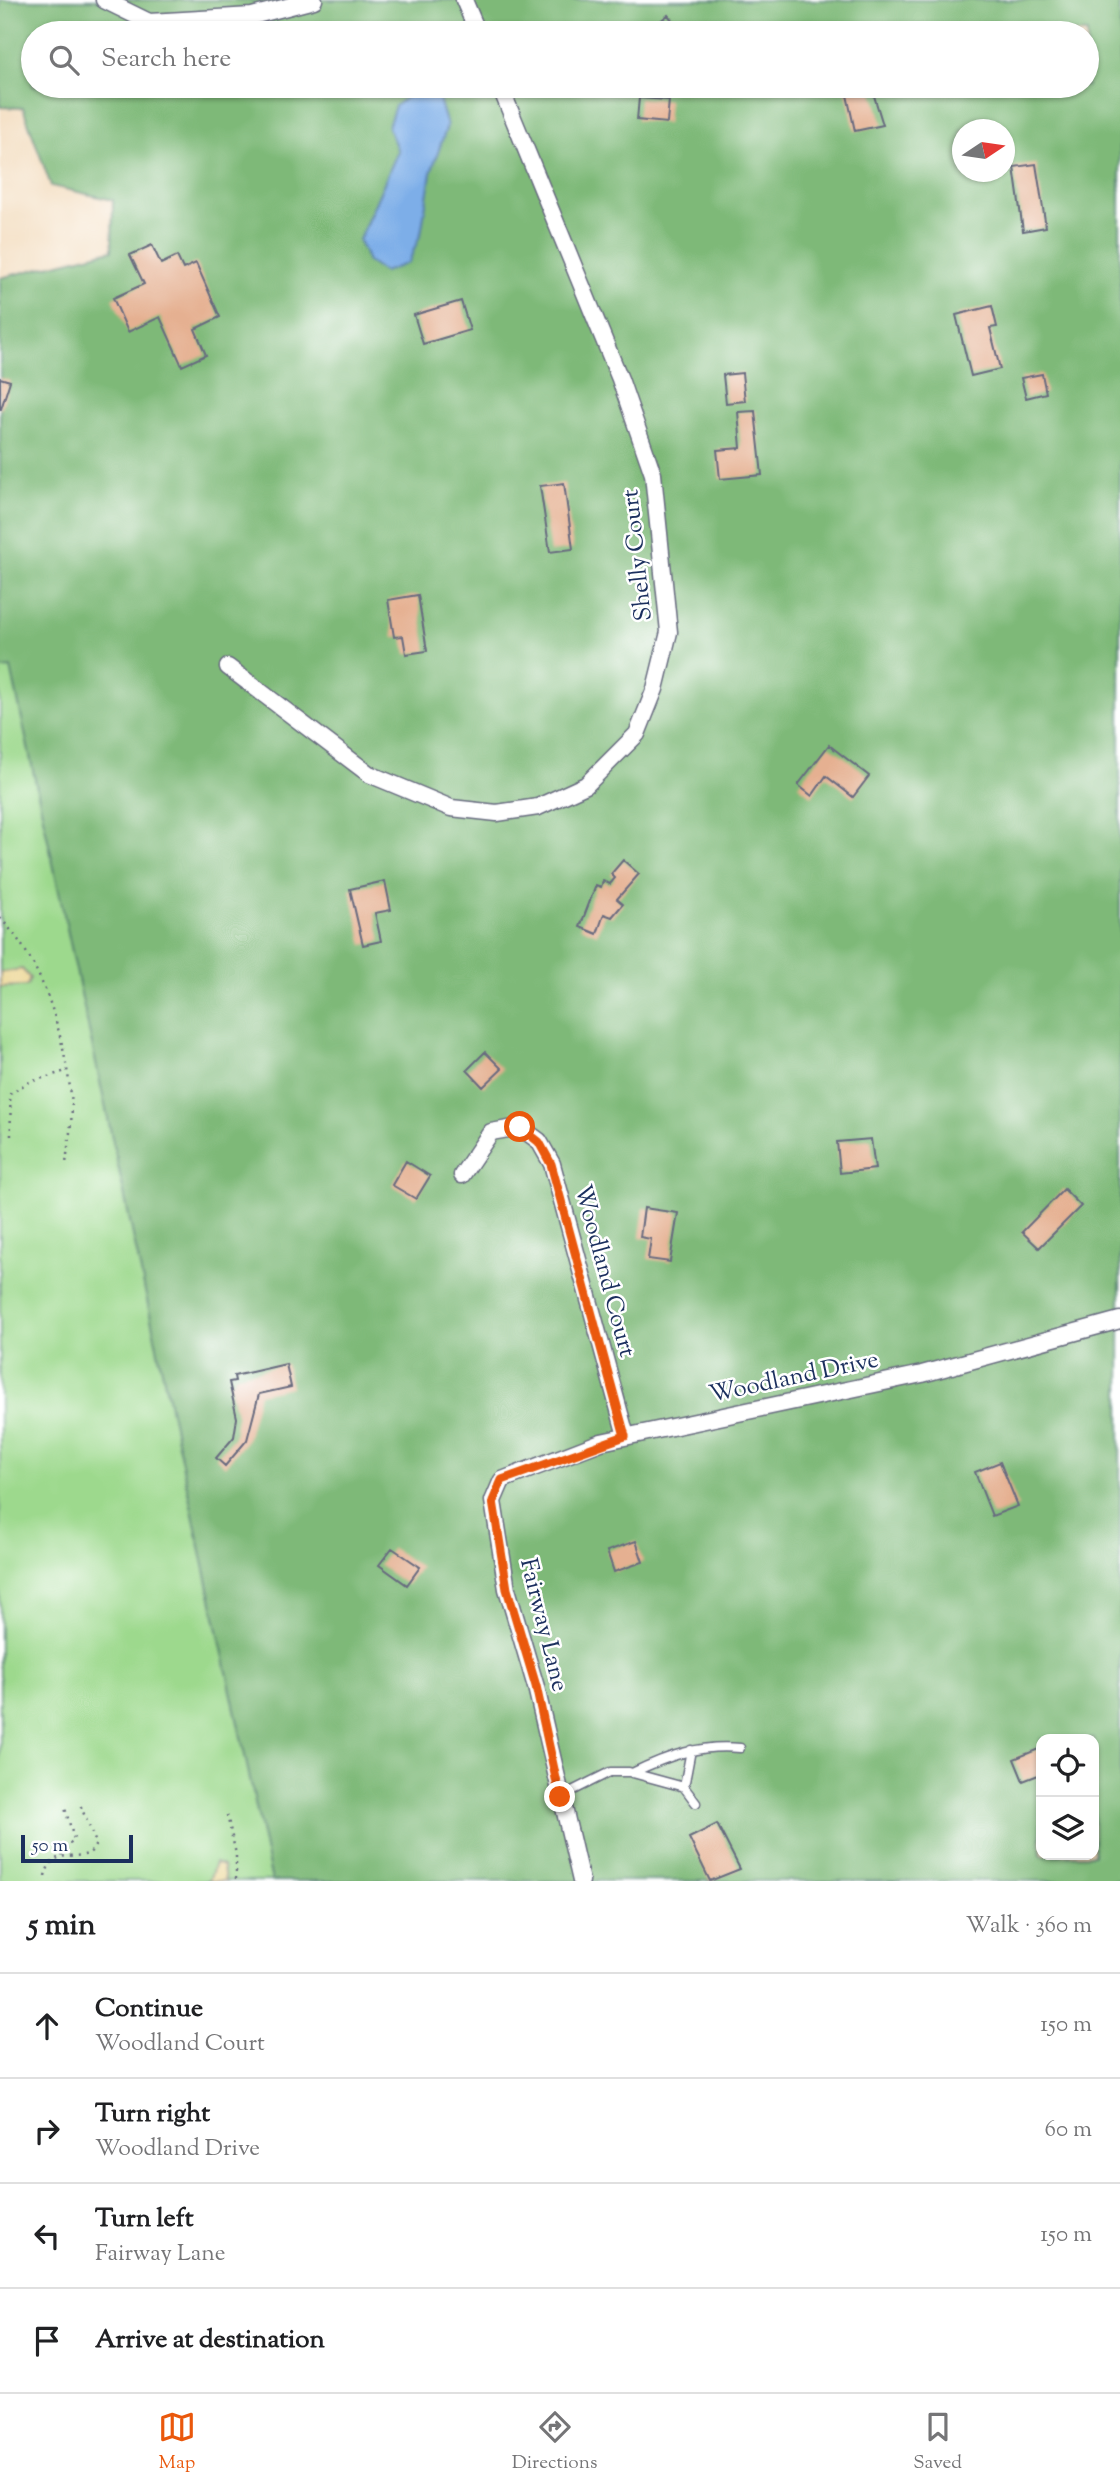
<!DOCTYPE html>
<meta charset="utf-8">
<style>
:root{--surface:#fff;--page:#f2f2f2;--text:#202124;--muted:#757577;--line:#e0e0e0;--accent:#ea580c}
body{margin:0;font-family:"Sorts Mill Goudy",serif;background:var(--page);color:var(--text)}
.controls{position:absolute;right:21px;bottom:21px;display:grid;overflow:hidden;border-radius:14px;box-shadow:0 2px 5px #0004}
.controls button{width:63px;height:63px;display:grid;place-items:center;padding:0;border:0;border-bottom:2px solid var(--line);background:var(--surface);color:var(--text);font:35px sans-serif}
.compass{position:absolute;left:952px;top:119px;width:63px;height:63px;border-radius:50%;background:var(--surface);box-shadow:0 2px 5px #0004;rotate:77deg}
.scale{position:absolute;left:21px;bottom:18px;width:112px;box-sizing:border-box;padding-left:7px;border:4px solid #1b2f5e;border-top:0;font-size:19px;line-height:24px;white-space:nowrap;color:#1b2f5e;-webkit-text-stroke:5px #fff;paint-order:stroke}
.stop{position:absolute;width:21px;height:21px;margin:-16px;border:5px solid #ea580c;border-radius:50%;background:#fff}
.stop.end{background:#ea580c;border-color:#fff;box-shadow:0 2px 7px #0008}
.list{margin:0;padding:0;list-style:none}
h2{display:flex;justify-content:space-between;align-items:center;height:91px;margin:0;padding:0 28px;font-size:30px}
h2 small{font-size:23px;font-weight:400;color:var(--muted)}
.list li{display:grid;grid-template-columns:46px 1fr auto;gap:21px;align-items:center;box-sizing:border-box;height:105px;padding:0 28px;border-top:2px solid var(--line)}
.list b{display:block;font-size:26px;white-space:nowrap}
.list p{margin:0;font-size:23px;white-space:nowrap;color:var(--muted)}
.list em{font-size:23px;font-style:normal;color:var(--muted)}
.icon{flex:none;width:38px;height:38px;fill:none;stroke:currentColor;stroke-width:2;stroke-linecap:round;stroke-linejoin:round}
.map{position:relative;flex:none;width:1120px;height:1881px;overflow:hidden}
.search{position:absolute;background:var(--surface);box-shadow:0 2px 5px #0004;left:21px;right:21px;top:21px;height:77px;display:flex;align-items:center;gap:18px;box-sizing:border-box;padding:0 24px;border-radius:38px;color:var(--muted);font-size:26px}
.sheet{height:511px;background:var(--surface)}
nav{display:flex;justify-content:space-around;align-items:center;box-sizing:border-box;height:98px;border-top:2px solid var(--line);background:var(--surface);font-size:19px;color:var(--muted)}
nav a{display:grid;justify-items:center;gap:4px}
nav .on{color:var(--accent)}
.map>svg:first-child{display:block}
.green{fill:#9dd98d;stroke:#5c8476;stroke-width:2}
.forest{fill:#7eb978;stroke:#4c746b;stroke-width:2;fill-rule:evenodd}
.sand{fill:#eeda9e;stroke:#84847e;stroke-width:2}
.water{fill:#7daee8;stroke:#4c6ea3;stroke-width:2}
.building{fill:#e5b091}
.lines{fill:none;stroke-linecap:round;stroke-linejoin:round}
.service-casing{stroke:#676b7f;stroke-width:11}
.minor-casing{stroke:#676b7f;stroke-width:19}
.path{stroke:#676b7f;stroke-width:2.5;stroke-dasharray:2 5;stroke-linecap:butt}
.service{stroke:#fff;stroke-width:8}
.minor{stroke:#fff;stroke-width:16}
.route{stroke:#ea580c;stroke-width:9}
.labels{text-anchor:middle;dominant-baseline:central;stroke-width:5;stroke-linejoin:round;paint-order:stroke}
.street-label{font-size:24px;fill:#1b2f5e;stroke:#fff}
</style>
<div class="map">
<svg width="1120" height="1881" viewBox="0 0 1120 1881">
<rect width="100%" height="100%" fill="#fff"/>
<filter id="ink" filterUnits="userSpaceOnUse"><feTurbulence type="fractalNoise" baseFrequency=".0143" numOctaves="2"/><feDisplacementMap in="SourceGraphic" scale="14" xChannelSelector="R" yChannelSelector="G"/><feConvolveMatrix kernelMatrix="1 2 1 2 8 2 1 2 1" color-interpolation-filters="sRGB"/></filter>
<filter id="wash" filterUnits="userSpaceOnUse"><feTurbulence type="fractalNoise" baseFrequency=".00686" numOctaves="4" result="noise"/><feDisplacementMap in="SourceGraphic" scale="28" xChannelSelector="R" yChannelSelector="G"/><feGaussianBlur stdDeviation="1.57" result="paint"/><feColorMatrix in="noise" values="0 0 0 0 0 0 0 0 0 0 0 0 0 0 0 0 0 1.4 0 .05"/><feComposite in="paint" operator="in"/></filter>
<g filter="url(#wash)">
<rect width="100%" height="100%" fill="#f3dbbc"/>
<path class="green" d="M11 667 272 1881H0V669Z"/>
<path class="forest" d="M0 0H1120V1881H272L11 668 0 669V278L112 250 113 200 51 186 23 108 0 107ZM33 33H1087V86H33ZM962 130H1004V172H962ZM1041 1739H1094V1855H1041Z"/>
<path class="sand" d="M22 969 30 978 27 986 0 987V972Z
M215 1863 223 1866 225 1881H209Z"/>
<path class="water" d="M413 92 438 96 447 126 431 173 421 234 408 263 384 272 368 262 359 240 398 151 388 127 395 106Z"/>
<g id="blocks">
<path class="building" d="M668 15 683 33H645Z
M845 86H871L883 125 855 131Z
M639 98 669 100 667 123 637 120Z
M1036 164 1046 227 1023 231 1014 167Z
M152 245 161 264 177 256 183 269 196 263 220 317 195 329 206 355 182 366 160 317 128 332 113 298 144 284 130 255Z
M461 301 470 330 423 344 414 315Z
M992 306 997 327 990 328 1000 369 971 376 956 315Z
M742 373 745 401 726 403 723 375Z
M1042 374 1046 393 1026 398 1021 378Z
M0 378 10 381 1 409H0Z
M755 411 762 475 720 479 717 450 741 448 738 412Z
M564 483 573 549 550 552 540 486Z
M418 595 427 651 406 654 403 636 394 637 388 600Z
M829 745 869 776 853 797 826 776 812 796 798 785Z
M623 860 639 874 617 899 623 904 612 917 604 914 597 934 580 927 596 885 601 887 603 881 610 884 615 878 611 874Z
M385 881 391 910 375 913 381 941 363 945 350 889Z
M485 1052 502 1069 483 1087 467 1070Z
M871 1139 875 1169 840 1173 837 1142Z
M406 1161 430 1176 416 1199 392 1185Z
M1064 1189 1081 1206 1039 1248 1022 1232Z
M644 1208 678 1213 670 1262 648 1259 651 1239 640 1237Z
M286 1364 291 1387 259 1394 247 1440 225 1466 216 1458 234 1437 237 1418 229 1382 235 1381 234 1376Z
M1000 1462 1018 1506 992 1516 975 1472Z
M636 1541 643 1562 614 1572 607 1551Z
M392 1548 420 1567 407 1585 379 1565Z
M1041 1748V1774L1023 1781 1014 1759Z
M717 1824 740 1869 710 1881 689 1838Z"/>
</g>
</g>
<g filter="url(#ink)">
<use href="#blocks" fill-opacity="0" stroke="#676b7f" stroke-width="2"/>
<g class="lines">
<g class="service-casing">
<path id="service" d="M632 1773C667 1756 700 1744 740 1748
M684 1787 691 1750
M560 1797 610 1772H629L684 1787 696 1803"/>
</g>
<g class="minor-casing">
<path id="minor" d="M104 0 149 22 252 16 314 0
M464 0 478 33
M228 667 369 774 451 808 497 813 538 807 586 785 637 734 655 689 669 632 653 474 620 379 500 86
M462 1175 491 1132 520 1127 539 1141 552 1164 626 1436
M581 1881 536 1687 507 1589 493 1501 502 1480 601 1442 922 1374 1120 1320"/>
</g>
<path class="path" d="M0 918C44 963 63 1033 71 1095 74 1116 68 1142 66 1164
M11 1136 10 1094 27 1083 66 1071
M227 1815 236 1854V1881
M61 1855 74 1839 65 1808
M45 1876C55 1839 88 1870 96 1843L79 1802"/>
<use href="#service" class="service"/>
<use href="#minor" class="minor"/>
</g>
</g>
<g class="lines" filter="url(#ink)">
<path class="route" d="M520 1127 539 1142 551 1164 625 1436 502 1480 493 1501 507 1589 536 1686 560 1797"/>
</g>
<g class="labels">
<g class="street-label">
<text transform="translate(638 555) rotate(-96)">Shelly Court</text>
<text transform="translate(604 1271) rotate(75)">Woodland Court</text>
<text transform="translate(794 1378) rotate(-12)">Woodland Drive</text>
<text transform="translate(543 1625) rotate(76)">Fairway Lane</text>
</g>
</g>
</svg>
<div class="controls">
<button><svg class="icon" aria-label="locate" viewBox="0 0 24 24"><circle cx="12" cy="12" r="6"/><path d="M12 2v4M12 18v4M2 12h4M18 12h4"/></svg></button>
<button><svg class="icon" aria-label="layers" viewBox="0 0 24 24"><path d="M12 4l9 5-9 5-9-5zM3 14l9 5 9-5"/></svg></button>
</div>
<svg class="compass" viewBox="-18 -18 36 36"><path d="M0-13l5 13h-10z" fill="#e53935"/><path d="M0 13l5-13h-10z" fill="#757577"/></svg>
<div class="scale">50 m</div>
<div class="stop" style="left:520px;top:1127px"></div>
<div class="stop end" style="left:560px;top:1797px"></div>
<div class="search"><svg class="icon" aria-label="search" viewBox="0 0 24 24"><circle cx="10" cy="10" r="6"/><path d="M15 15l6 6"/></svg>Search here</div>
</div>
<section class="sheet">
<h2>5 min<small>Walk · 360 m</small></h2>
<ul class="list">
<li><svg class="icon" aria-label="ahead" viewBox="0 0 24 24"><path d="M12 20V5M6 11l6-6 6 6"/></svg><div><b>Continue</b><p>Woodland Court</p></div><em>150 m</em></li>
<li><svg class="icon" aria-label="right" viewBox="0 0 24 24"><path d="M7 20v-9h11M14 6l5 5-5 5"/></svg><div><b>Turn right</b><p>Woodland Drive</p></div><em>60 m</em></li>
<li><svg class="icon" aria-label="left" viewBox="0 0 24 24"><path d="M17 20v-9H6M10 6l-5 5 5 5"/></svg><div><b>Turn left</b><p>Fairway Lane</p></div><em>150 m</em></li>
<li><svg class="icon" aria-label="arrive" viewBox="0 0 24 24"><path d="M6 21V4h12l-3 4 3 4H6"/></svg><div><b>Arrive at destination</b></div></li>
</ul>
</section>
<nav>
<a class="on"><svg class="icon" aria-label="map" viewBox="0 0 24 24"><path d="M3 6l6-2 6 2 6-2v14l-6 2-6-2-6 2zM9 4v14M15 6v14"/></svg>Map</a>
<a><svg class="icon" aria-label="directions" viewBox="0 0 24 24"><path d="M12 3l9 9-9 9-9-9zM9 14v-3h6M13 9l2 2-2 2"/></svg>Directions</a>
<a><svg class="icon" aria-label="saved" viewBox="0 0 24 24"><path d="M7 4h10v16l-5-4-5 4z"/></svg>Saved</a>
</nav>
